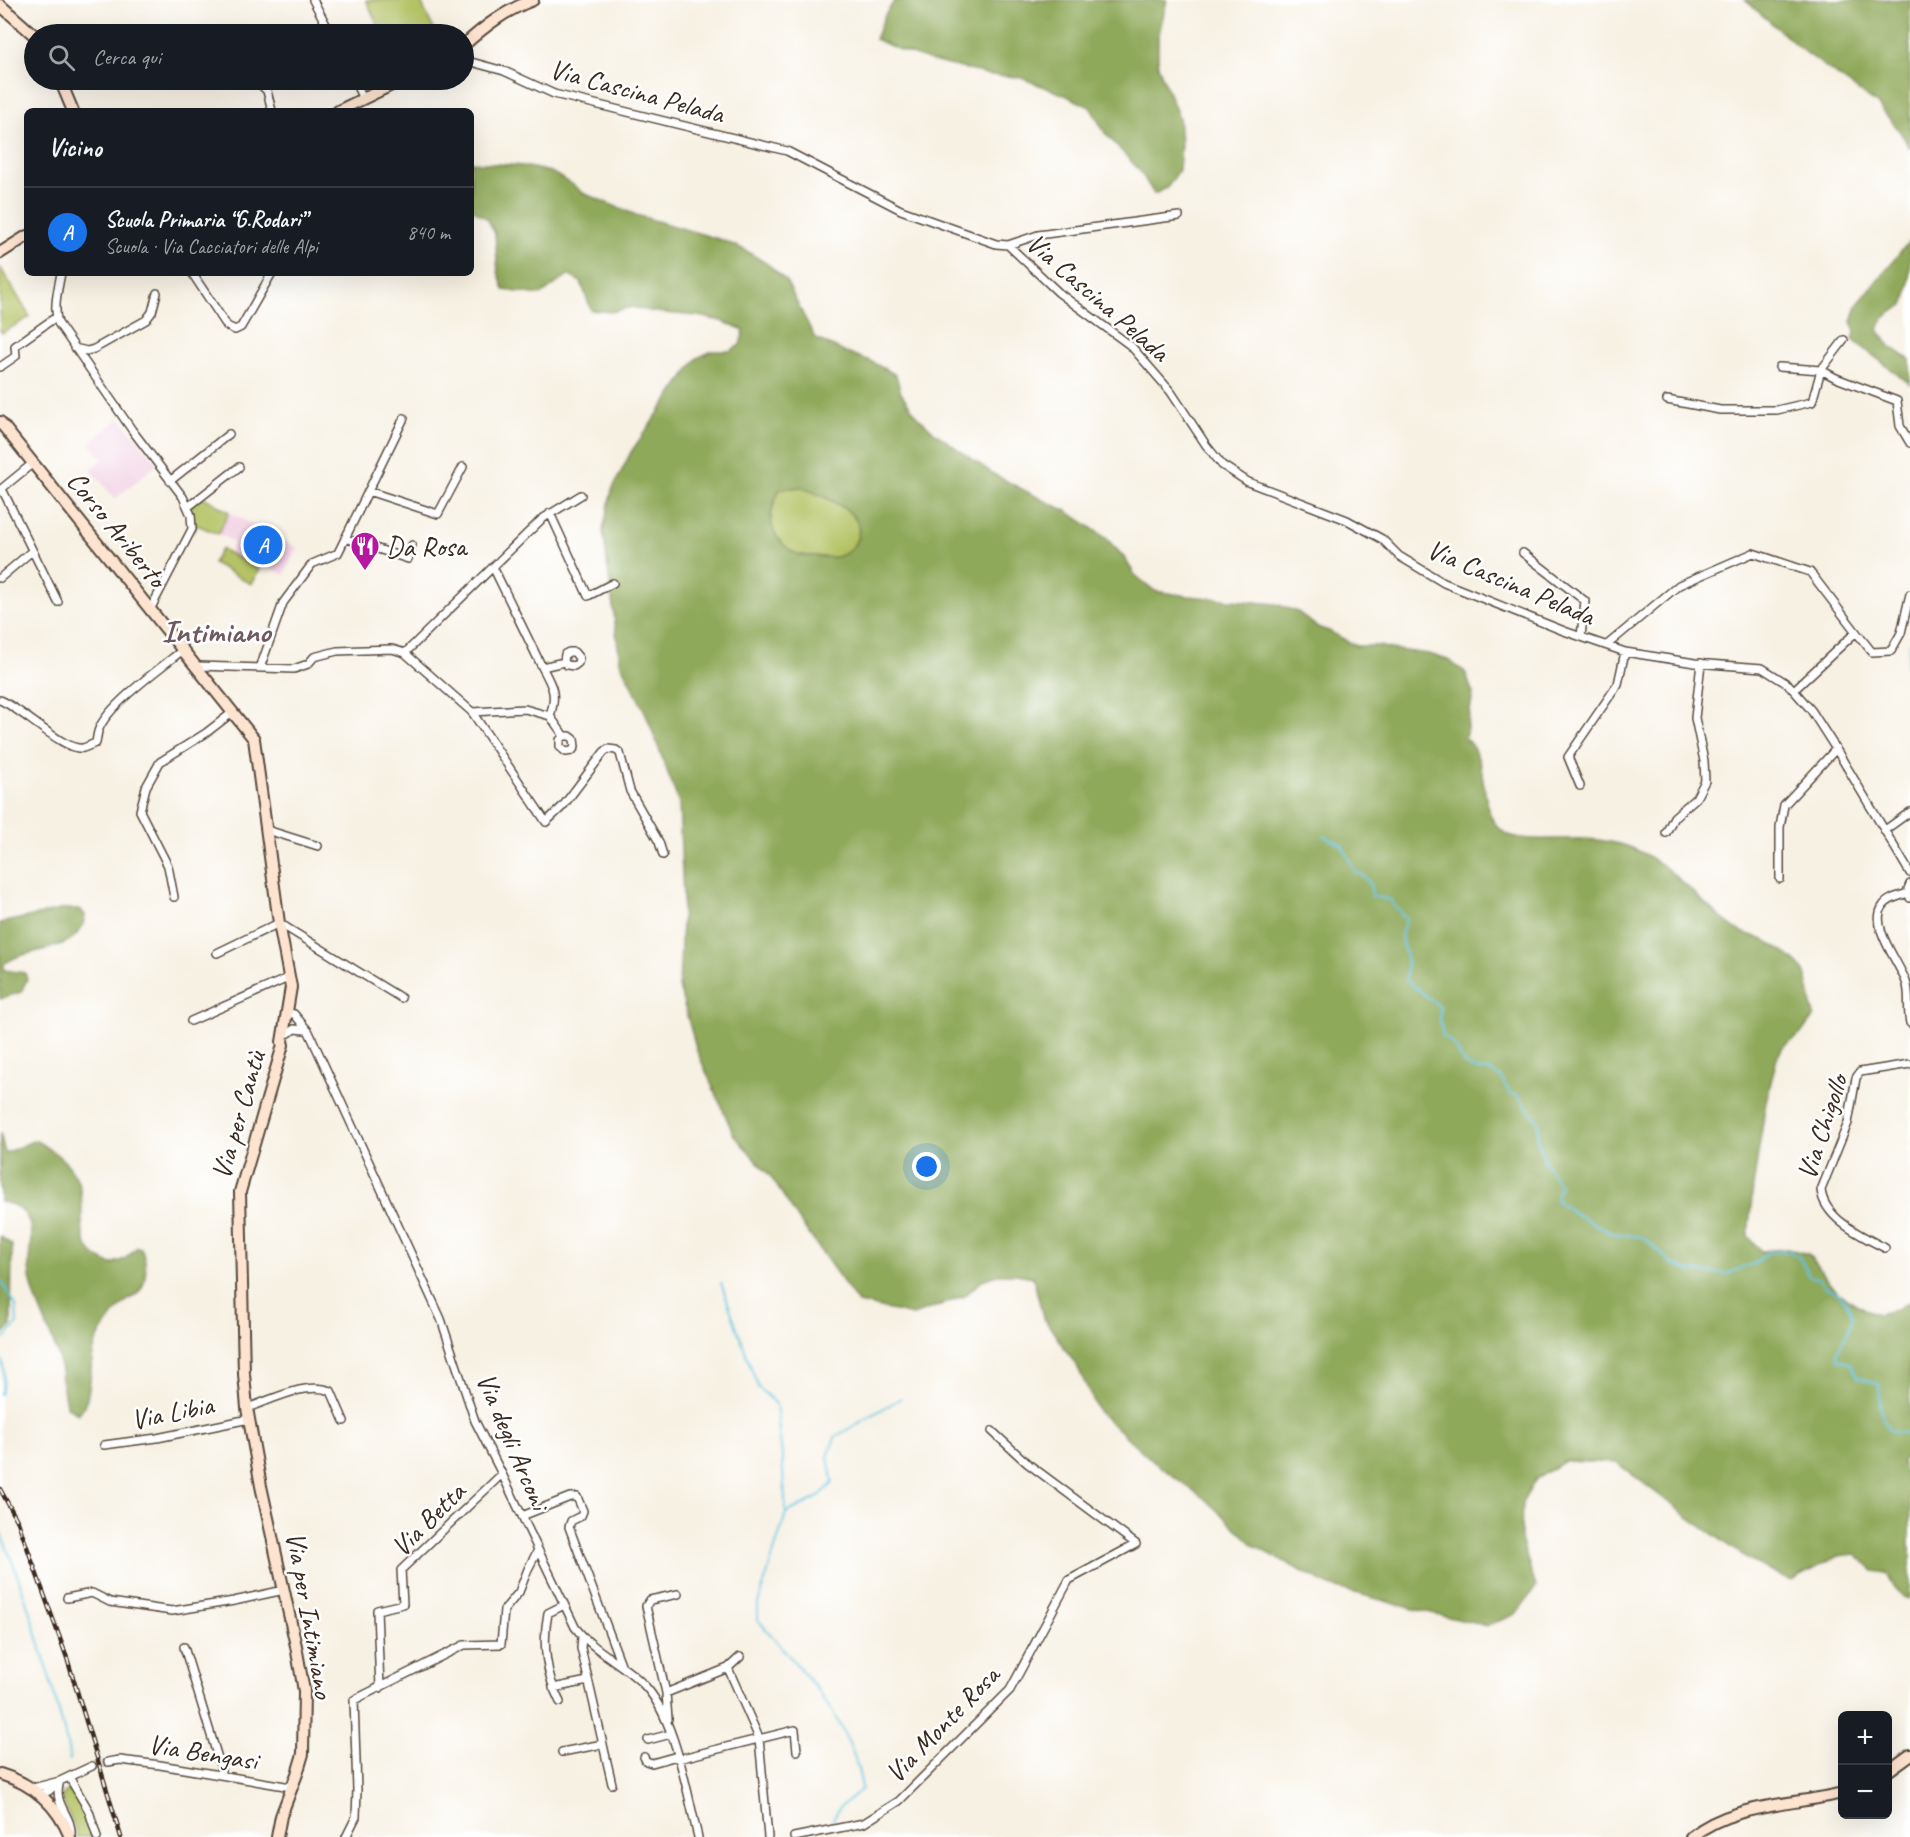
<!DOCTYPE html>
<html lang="it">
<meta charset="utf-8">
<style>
:root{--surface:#171b24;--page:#242831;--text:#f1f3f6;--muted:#9ea1a6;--line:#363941;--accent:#1a73e8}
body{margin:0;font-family:Caveat,sans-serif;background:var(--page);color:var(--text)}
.controls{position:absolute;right:18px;bottom:18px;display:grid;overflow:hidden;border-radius:9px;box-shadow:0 6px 24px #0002}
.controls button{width:54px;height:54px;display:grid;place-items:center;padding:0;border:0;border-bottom:2px solid var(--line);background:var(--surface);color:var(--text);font:30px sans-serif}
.you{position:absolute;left:927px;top:1167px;width:21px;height:21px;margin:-15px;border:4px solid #fff;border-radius:50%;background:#1a73e8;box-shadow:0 0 0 9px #1a73e833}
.badge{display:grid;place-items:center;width:39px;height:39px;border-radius:50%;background:var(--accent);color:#fff;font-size:20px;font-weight:700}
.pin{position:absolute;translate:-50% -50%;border:3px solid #fff;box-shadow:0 2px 6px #0006}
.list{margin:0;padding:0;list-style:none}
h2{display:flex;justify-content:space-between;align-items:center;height:78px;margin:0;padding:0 24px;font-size:26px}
h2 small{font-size:20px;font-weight:400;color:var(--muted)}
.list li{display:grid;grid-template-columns:39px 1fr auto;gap:18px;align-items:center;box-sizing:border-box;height:90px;padding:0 24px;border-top:2px solid var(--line)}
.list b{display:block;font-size:22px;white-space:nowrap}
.list p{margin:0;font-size:20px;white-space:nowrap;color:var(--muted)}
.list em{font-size:20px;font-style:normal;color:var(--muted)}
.icon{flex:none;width:33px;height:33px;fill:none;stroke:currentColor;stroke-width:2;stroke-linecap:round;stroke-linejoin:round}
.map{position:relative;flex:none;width:1910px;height:1837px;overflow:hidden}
.search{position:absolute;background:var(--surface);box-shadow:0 6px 24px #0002;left:24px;top:24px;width:450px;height:66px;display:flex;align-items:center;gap:15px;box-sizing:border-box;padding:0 21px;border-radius:33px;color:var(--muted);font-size:22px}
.panel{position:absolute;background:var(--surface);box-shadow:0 6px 24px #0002;left:24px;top:108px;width:450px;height:168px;border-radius:9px}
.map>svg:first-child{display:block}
.built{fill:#f1d0e3}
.green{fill:#b4c365;stroke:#787642;stroke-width:1.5}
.forest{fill:#8fa95a;stroke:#656a3c;stroke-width:1.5;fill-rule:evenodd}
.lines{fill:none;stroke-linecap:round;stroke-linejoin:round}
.stream{stroke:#62c3e0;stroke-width:2}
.street-tunnel{stroke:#d1c9bc;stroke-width:7;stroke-dasharray:7 3.5;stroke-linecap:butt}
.street-casing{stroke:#57483c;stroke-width:10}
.secondary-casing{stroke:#57483c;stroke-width:14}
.street{stroke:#fff;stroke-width:7}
.secondary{stroke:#fde4d0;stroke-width:10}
.rail-casing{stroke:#3b2a1e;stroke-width:4.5}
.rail{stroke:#fff;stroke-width:2;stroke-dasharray:7;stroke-linecap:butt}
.labels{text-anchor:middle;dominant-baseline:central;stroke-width:5;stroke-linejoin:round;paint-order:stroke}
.street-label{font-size:28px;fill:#3b2a1e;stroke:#fff}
.poi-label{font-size:28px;fill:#3b2a1e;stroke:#fff;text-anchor:start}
.quarter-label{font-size:32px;font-weight:bold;fill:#705a62;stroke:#fff}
</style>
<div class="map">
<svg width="1910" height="1837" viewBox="0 0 1910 1837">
<rect width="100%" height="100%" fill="#fff"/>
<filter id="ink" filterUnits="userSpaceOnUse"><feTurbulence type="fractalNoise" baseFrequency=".0167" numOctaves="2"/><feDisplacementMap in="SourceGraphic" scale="12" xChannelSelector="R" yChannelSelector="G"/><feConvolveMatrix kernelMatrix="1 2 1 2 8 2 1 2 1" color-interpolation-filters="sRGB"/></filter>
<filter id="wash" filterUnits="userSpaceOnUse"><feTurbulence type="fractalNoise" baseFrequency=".008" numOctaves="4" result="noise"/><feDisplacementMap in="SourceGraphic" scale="24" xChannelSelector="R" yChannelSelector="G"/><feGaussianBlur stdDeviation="1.35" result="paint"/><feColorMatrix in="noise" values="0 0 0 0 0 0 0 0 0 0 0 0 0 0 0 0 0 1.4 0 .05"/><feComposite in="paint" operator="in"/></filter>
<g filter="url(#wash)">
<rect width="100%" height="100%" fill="#f7f1e3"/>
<path class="built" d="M120 418 158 464 115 499 91 469 103 459 90 443Z
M229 512 297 548 284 575 264 565 259 570 229 554 234 542 218 534Z"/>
<path class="green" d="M366 0H420L436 34H382Z
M0 267 30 317 2 333 0 330Z
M801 487C817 494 847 505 856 520 863 533 854 550 842 555 834 559 824 557 815 556 810 556 802 556 797 554 791 552 786 547 782 543 765 524 770 510 780 489Z
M202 496 229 512 218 534 197 525 194 530 188 507Z
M221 549 259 570 251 584 213 563Z
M68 1790C83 1797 89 1822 93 1837H77C75 1822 64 1811 62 1796Z"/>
<path class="forest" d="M895 0H1167L1158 38V66L1179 118 1181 143 1179 170 1167 188 1154 194 1140 171 1105 133 1090 107 1065 95 1019 77 990 75 932 61 902 51 875 39 885 15Z
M1745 0H1910V148L1899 130 1878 105 1801 49Z
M471 162 523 166 551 172 572 184 583 193 636 215 722 240 745 250 769 265 786 281 815 338 842 351 870 361 896 375 901 393 916 415 934 432 995 475 1045 501 1067 511 1106 538 1123 556 1135 575 1155 591 1188 596 1276 604 1298 612 1317 627 1329 631 1356 646H1379L1391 649 1429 654 1448 660 1465 672 1473 694 1465 738C1495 766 1473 815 1507 834 1521 841 1546 839 1561 839 1580 838 1600 839 1620 844 1669 857 1696 902 1736 929 1743 934 1753 935 1761 939 1774 944 1793 957 1802 968 1809 977 1811 1004 1814 1016L1800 1035 1783 1047 1777 1058 1766 1102 1753 1187 1748 1236 1761 1251 1788 1249 1808 1254 1838 1293 1864 1309 1878 1314 1895 1310 1910 1301V1453L1902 1461 1910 1490V1599C1895 1597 1895 1583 1886 1573L1874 1571 1855 1554 1838 1556 1792 1581 1753 1562 1688 1517 1617 1463 1565 1461 1536 1479 1522 1503 1521 1539 1536 1587 1516 1614 1487 1626 1414 1609 1330 1586 1256 1547 1205 1499 1155 1463 1098 1411 1078 1368 1043 1317 1033 1277 1016 1274H1000L982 1280 965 1296 913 1315 858 1303 801 1223 771 1177 734 1135 697 1051 679 987 683 898 679 803 646 714 620 662 603 530 612 490 631 452 697 358 712 351H730L740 345 744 330 721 321 698 316 654 312 632 307 611 312 591 310 581 282 568 275 541 295 504 290 498 272 495 234 487 219 471 208ZM801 487C817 494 847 505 856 520 863 533 855 550 842 555 834 559 824 557 815 556 810 556 802 556 797 554 791 552 786 547 782 543 765 524 770 510 780 489Z
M1910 240C1910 253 1910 298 1904 305 1891 314 1884 312 1878 330L1890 346 1910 360V384L1853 340 1855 332 1852 322 1857 305Z
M65 909H80L85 915C81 955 29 945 4 964V970L25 973 27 979 21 992 0 999V923Z
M0 1133 5 1153 35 1140C51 1150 67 1159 76 1177 92 1211 65 1247 111 1264L125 1259 137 1247 141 1248C147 1259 148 1282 139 1292 136 1296 132 1297 128 1300 117 1309 107 1323 99 1336 86 1358 96 1398 78 1414L67 1407C61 1390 63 1373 58 1356 50 1328 31 1298 29 1268 28 1253 34 1237 29 1222 25 1209 12 1203 0 1202Z
M0 1236 12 1245 11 1326 3 1334 0 1332Z"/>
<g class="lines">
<path class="stream" d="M1910 642 1907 665 1910 691
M1324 836 1342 845 1355 872C1368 877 1371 882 1372 896L1391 900 1394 906 1400 910 1401 915 1406 917C1406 923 1403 926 1402 931 1399 941 1406 951 1407 961 1408 968 1404 972 1406 980L1440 1007V1021L1443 1036 1455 1046 1464 1064 1477 1070 1491 1071 1501 1078 1511 1095H1517L1539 1123 1537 1137 1545 1162 1560 1186 1557 1194V1201L1571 1211 1611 1233 1642 1237 1655 1247 1672 1264 1689 1271 1727 1274 1755 1263 1768 1252 1789 1251 1798 1256 1806 1268 1809 1276 1820 1279 1825 1287C1839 1290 1850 1304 1853 1318 1850 1323 1848 1332 1846 1336 1841 1344 1836 1350 1838 1359L1851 1364 1858 1377 1879 1384C1880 1400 1879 1419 1890 1431L1910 1434
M0 1279 16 1306 17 1324 5 1338
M721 1283 758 1387 776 1404 782 1456 786 1513 758 1604V1620C801 1670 853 1721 862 1789L840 1807 833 1819 835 1827
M0 1356C5 1368 5 1382 0 1394
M786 1513 817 1498 833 1483 828 1457 835 1437 901 1398
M0 1531C19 1575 33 1620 46 1666 55 1698 65 1728 70 1760
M837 1836 838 1837"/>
</g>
</g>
<g filter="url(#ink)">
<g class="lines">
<path class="street-tunnel" d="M92 1766 108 1762"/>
<g class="street-casing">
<path id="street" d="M313 0 331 34
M464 60 504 71 554 94 787 151 901 210 996 244 1008 245 1059 293 1131 346 1171 392 1206 445 1222 465 1248 482 1347 520 1382 539 1399 556 1444 583 1564 631 1625 652 1695 663 1762 668 1789 685 1811 710 1836 749 1910 873
M256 80 267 91 272 111
M354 80 363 99
M1008 245 1038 235 1179 216
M61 273C58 290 53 307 58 323L132 430 183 497 191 515 192 529 151 608
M192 273 227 326 235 330 241 327 272 273
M74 348 87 351 94 349 146 320 152 312 157 293
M0 367 16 356 15 346 56 317
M1779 367 1821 370 1844 340
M1667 400 1720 410H1777L1812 402 1821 370 1836 378 1897 401 1900 426 1910 443
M170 481 229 434
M2 489 58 602
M0 490 33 463
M368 491 438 514 463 467
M188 507 239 467
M550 513 588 596 613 583
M345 538 408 559 412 545
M1523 553 1585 601 1581 636
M493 567 542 667
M0 578 32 551
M1856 632 1872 652 1891 651 1901 633 1910 594
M1607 645 1679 585 1753 553 1810 572 1856 632 1794 690
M405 653 542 519 581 495
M197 666 294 669 308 664 314 657 337 651 392 649 405 653 472 712 546 822 563 806 604 752 608 749 616 750 620 753 630 791 659 842 663 855
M260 668 283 603 312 564 338 553 404 418
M0 700C21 708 65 752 83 748 87 747 92 744 96 743 97 738 97 733 99 729 108 705 163 666 184 649
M472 712 525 709 550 716 564 736 560 740V747L566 752 572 751 575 747 574 739 570 736H564
M550 716C557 694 553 687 542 667L564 662 567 665 574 666 578 663 579 658 574 652H569L565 654 564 662
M1580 786 1568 757 1618 684 1625 652
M267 830 318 846
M1885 830 1910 812
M1666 833 1674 817 1696 798 1705 781 1704 761 1695 718 1701 663
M1780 879V827L1784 805 1836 749
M1910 884 1908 889 1910 898
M1908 893C1900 896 1888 898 1883 906 1868 927 1902 965 1907 985 1910 997 1907 1010 1910 1023
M174 897 168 866 140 811 146 787 160 762 206 733 233 712
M217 953 279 923 401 998
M288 1013 294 1014 309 1032 441 1319 475 1421 502 1474 575 1627C592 1650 622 1663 642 1683 675 1714 687 1793 698 1837
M191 1021 288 978
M289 1033 294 1029 305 1030
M1885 1248C1862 1236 1824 1219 1821 1190L1848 1123 1856 1078 1860 1072 1910 1064
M247 1408C272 1400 305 1381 331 1391L344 1421
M104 1445 157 1438 249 1419
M522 1516 570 1497H577L583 1511 581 1516 571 1521 569 1527 621 1664
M67 1598 92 1593 110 1602 172 1611 234 1601 284 1590
M582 1637 581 1648 612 1784
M184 1647 221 1768V1775
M728 1668 740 1657
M380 1688 377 1610 403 1604 401 1570 502 1474
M553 1688 588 1681
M666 1693 728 1668 759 1738 768 1837
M560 1702C546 1675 542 1643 548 1613L564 1605
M668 1719 666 1693 646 1606 650 1600 678 1594
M648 1740 671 1734
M562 1752 603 1744
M644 1757 646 1761 652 1763 677 1756
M678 1759 795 1730 797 1751
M108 1762 120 1760 160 1765 291 1787
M69 1777 89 1811 97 1837
M60 1781C52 1805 72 1814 71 1834
M33 1788 60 1781 92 1766
M40 1794 49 1791 58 1782
M346 1837 356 1817 357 1790 354 1700 464 1645 501 1644 504 1610 519 1592 528 1569 538 1550
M794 1837 864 1823 899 1801 1010 1690 1069 1580 1136 1544 1027 1463 992 1431"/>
</g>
<g class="secondary-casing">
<path id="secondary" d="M0 5 34 35
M464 45C485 26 506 10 533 0
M60 80 73 111
M338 111 402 80
M0 253 27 236
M0 422 254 739 279 923 291 987 282 1042 283 1045 240 1192 244 1374 247 1408 261 1486 296 1646 304 1691 303 1754 297 1774 281 1816 277 1837
M1888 1771 1910 1755
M0 1774C33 1784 57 1804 70 1837
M1691 1837C1733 1803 1792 1806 1842 1793"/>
</g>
<use href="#street" class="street"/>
<use href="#secondary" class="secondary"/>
<g class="rail-casing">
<path id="rail" d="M0 1489 18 1522 67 1658 121 1837"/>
</g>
<use href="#rail" class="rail"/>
</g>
</g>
<defs>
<g id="restaurant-pin" transform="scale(1.5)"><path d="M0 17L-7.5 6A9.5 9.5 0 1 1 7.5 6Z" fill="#b5179e" stroke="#fff"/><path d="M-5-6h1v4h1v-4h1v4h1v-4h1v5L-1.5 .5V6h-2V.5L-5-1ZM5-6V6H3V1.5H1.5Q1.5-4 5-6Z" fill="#fff"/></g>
</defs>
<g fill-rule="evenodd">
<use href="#restaurant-pin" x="365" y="546"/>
</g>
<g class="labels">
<g class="street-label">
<text transform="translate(637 91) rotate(15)">Via Cascina Pelada</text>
<text transform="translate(1098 297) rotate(41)">Via Cascina Pelada</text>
<text transform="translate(117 529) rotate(51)">Corso Ariberto</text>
<text transform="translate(1511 582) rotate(23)">Via Cascina Pelada</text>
<text transform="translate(238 1115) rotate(-74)">Via per Cantù</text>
<text transform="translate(1822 1127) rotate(-72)">Via Chigollo</text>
<text transform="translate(172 1412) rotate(-11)">Via Libia</text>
<text transform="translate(513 1441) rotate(67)">Via degli Arconi</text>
<text transform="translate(428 1519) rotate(-45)">Via Betta</text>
<text transform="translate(310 1615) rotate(80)">Via per Intimiano</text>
<text transform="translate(942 1724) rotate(-46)">Via Monte Rosa</text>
<text transform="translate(203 1752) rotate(9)">Via Bengasi</text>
</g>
<g class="poi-label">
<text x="386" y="546">Da Rosa</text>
</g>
<g class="quarter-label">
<text x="216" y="631">Intimiano</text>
</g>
</g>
</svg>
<div class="controls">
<button>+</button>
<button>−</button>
</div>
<div class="you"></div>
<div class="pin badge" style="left:263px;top:545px">A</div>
<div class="search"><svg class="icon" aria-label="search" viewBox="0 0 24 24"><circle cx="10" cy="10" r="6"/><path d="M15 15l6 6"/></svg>Cerca qui</div>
<section class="panel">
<h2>Vicino<small></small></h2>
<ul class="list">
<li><span class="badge">A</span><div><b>Scuola Primaria “G.Rodari”</b><p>Scuola · Via Cacciatori delle Alpi</p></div><em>840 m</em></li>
</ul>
</section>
</div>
